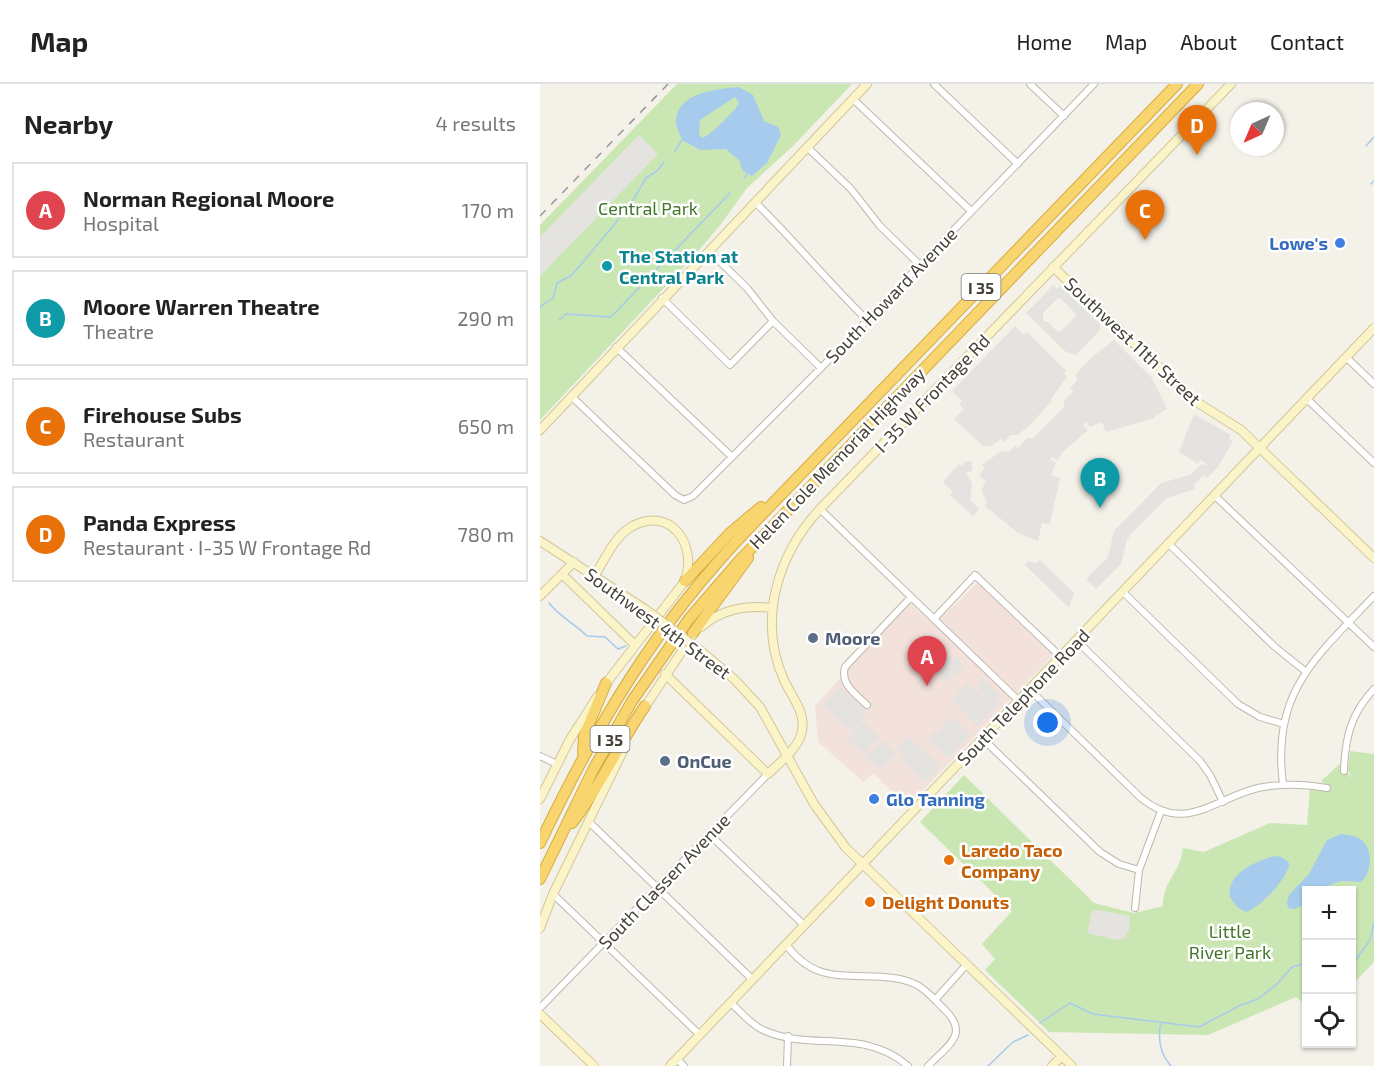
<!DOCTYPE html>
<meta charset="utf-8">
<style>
:root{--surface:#fff;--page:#f6f6f6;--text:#222;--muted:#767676;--line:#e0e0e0;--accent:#db2777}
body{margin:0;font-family:"Exo 2",sans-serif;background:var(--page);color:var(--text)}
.controls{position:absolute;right:18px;bottom:18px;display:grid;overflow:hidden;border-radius:0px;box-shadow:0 2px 4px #0004}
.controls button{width:54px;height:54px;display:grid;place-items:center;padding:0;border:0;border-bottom:2px solid var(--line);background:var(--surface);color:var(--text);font:30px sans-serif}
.compass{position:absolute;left:690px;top:18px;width:54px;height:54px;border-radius:50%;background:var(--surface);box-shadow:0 2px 4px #0004;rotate:224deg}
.you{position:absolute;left:508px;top:639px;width:21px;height:21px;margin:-15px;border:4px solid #fff;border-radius:50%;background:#1a73e8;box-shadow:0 0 0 9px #1a73e833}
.badge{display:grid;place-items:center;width:39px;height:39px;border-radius:50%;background:var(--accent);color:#fff;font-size:20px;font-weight:700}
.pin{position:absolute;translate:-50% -50px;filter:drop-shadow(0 2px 3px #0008)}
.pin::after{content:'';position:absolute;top:32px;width:21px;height:18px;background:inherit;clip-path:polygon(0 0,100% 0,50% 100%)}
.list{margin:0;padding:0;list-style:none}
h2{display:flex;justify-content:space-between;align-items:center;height:78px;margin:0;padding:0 24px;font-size:26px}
h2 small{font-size:20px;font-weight:400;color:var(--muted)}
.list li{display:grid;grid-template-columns:39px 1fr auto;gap:18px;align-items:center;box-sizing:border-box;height:96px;margin:0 12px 12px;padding:0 12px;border:2px solid var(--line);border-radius:0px}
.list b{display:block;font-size:22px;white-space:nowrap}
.list p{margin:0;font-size:20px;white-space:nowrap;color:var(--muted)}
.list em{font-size:20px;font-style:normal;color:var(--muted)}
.icon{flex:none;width:33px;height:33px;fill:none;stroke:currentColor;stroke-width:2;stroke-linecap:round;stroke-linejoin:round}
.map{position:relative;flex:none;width:834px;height:982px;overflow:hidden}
header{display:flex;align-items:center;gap:36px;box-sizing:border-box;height:84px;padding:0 30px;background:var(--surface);border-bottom:2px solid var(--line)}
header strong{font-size:28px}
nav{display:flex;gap:33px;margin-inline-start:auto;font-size:21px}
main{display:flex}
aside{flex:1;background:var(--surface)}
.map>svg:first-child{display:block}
.medical{fill:#f3e1dc}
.green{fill:#cae6b3}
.parking{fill:#e5e3e0;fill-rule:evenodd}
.water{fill:#a7cbed;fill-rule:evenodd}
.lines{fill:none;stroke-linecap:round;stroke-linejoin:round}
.stream{stroke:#a7cbed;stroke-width:1.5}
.street-casing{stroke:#beb9ab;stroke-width:8}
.secondary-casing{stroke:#d1c799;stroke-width:10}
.highway-casing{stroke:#d7ab3f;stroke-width:12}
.street{stroke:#fff;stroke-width:6}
.secondary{stroke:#fcf4c9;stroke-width:8}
.highway{stroke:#f8d56f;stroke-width:10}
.rail{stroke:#979797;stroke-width:1.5;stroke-dasharray:8 8;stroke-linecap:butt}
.secondary-bridge-casing{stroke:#d1c799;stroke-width:10;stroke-linecap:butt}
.secondary-bridge{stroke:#fcf4c9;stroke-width:8}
.shop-dot{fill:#3f7fe0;stroke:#fff;stroke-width:2}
.culture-dot{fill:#0f9aa8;stroke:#fff;stroke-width:2}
.service-dot{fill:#5c6f8a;stroke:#fff;stroke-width:2}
.food-dot{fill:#e8710a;stroke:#fff;stroke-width:2}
.labels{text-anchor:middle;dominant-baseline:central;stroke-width:5;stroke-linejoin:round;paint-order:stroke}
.shield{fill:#fff;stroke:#7e7b73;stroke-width:1.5}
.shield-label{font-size:16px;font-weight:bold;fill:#464237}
.park-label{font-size:18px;fill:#42762c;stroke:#fff}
.shop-label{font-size:18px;font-weight:bold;fill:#366cbe;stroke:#fff;text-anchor:end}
.culture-label{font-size:18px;font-weight:bold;fill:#0d838f;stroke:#fff;text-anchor:start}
.street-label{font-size:18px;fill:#464237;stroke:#fff}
.service-label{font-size:18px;font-weight:bold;fill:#4e5e75;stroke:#fff;text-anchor:start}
.food-label{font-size:18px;font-weight:bold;fill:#c56008;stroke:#fff;text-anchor:start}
</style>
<header>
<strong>Map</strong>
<nav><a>Home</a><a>Map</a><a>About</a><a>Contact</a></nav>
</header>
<main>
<aside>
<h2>Nearby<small>4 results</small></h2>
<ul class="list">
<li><span class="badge" style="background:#e0444e">A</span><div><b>Norman Regional Moore</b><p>Hospital</p></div><em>170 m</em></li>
<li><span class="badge" style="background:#0f9aa8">B</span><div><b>Moore Warren Theatre</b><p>Theatre</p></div><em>290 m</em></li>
<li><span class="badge" style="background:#e8710a">C</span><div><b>Firehouse Subs</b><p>Restaurant</p></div><em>650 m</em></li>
<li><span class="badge" style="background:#e8710a">D</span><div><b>Panda Express</b><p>Restaurant · I-35 W Frontage Rd</p></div><em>780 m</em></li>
</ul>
</aside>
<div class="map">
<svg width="834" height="982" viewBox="0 0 834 982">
<rect width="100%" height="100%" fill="#f3f1e8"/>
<path class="medical" d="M438 498 513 571 368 722 333 689 324 698 278 658 275 622 369 518 394 541Z"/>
<path class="green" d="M137 0H312L253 62 207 104 178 144 152 174 0 336V141Z
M810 667 834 670V878L812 901V806H766V921L756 913 668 951 509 948 445 886 455 875 442 860 472 827 380 738 424 691 554 819 594 829 623 822C623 796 640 790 643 764L664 768 730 739 767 741 770 705 792 706 781 697 800 680 813 695 808 686Z"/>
<path class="parking" d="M99 51 118 70 0 192V153Z
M513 201 517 205 520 202 559 239 561 245 536 271 526 268 486 229ZM519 213 537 231 519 249 508 238 503 237V229Z
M475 242 484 251 487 248 526 287 524 290 527 293 511 315 512 317 488 343 477 351H470L464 358 461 355 450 363 447 361 444 363 414 335 424 325 419 321 422 317 412 307Z
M574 256 612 294 627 325 615 332V334L566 348 562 338 550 343 546 338 543 341 548 346 523 368 517 377 513 373 510 375 516 379 511 391 520 394 510 440 502 439 498 457 478 449 445 422 447 419 441 406 446 398 439 391 445 384 442 381 461 367 469 368 475 361 478 364 487 354H493L524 323V317L533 307 530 304 537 297 536 290 552 273Z
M654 330 691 351 689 355 693 357 678 383 667 394 664 391 654 401 655 405 627 414 592 449 587 456 581 480 556 505 546 495 568 473 574 447 621 399 650 391 662 380 665 382 667 380 660 376 658 380 639 368Z
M431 377 433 387 426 388 432 400 430 416 439 425 433 432 410 411 413 408 403 398 419 380 423 383V378Z
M500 476 534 509 529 524 485 481 488 477 497 479Z
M408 572 410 576 418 572 424 585 404 598 393 574Z
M442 594 460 611 456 615 460 619 437 643 412 615 427 599 449 617 436 601Z
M300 602 328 629 311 647 283 621Z
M410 632 431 651 408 674 388 654 395 647 398 649Z
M323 637 340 653 324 670 307 654Z
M368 653 401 682 385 698 364 678 357 665Z
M344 656 357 669 340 686 325 672Z
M560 826 590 832 589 846 585 854 576 856 547 849 552 827Z"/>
<path class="water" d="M198 3 213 11 224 37 238 43 241 51 227 79 212 92 203 87 199 76 186 65 160 66 142 56C140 50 136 44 136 38 136 8 178 5 198 3ZM195 13 199 19C196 26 169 53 162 54L159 50 160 36Z
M801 750C807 751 815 751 820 755 834 764 832 789 821 798L801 797 777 806H766V819L755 825 748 824 747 818 749 811 769 790 787 756Z
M735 772 742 773 749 779C750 792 719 825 706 828L697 823 690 813C686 789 717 777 735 772Z"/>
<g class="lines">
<path class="stream" d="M826 62 834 53
M135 67 142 56
M204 94 207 91
M831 100 834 97
M0 223 13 214 17 199 32 191 89 123 106 94 117 87 124 78
M19 236 26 230 71 233 190 109
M9 519C20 533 35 540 47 552L65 553 78 565 86 562
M812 881 830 856 834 839
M625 938 620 942C618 957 620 970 631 982
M500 939 530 919 553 930 659 943 699 922 718 915 737 900 752 883 766 879
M448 982 473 958 488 951"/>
<g class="street-casing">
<path id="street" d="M394 0 478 80
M490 0 524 32
M313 15 431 127
M267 63 311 105 340 142 380 181
M215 118C254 156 288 198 327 236
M169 167 207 204 233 237 281 284
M122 214 190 281 233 237
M76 263 192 373
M806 273 834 300
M31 312 135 411 144 416 153 412 281 284 554 0
M767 315 834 379
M674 411 834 563
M280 425 479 617
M629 460 735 563 765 587
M583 508 698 620 720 633 744 640
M394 535 435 491 521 573
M537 557 660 677 670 691 683 718
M490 606 601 714C645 750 673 715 718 704 741 699 764 700 787 704
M327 621C316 610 300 601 305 583L371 513
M443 655 560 768 579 780 599 786
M0 672 17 680
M804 687C805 654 811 629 834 605
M743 700C731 608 776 573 834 512
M48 737 213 896
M169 750 265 842
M13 810 160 951
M595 824 599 786 621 727
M247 862C256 873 265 882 279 887 308 897 349 887 375 900 386 905 395 916 403 924 431 950 408 961 388 982
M395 916 427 880
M191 919C201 928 210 940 223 946 270 968 324 943 368 982
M0 924 228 690
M137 975 144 982
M247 982 248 952"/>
</g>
<g class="secondary-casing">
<path id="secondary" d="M513 183 655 317 701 346 834 474
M0 346 327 0
M0 457 105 525
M22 490 95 561
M55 491C65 475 75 452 91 443 129 421 158 459 145 497L64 602
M0 512 34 478
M161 543C182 525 205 521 232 524
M161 567 194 595 220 623 274 720 306 764 532 982
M125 590 228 690C240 678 259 664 262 647 266 628 251 612 244 596 217 536 238 470 280 425L691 0
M103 626 152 552
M0 715 29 657 57 613
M0 844 13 810 84 665
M0 930 54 982
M130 982 834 244
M512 982 522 972"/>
</g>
<g class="highway-casing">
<path id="highway" d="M145 497 190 449 221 423
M153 549 208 474
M43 669 44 652 66 599
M32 739C60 703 79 660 105 622
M0 759C58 638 115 542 209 444L637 0
M0 795 53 686 92 617 149 535 200 476 658 0"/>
</g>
<use href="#street" class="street"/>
<use href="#secondary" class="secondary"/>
<use href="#highway" class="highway"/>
<path class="rail" d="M0 132 128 0"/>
<g class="secondary-bridge-casing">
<path id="secondary-bridge" d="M105 525 161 567"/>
</g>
<use href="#secondary-bridge" class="secondary-bridge"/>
</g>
<g class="shop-dot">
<circle cx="800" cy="159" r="6"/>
<circle cx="334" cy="715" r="6"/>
</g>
<circle class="culture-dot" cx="67" cy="182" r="6"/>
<g class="service-dot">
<circle cx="273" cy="554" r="6"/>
<circle cx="125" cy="677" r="6"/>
</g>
<g class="food-dot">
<circle cx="409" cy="776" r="6"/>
<circle cx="330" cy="818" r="6"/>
</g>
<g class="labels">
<g class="shield">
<rect x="421.5" y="190" width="39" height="26" rx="4.5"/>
<rect x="50.5" y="642" width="39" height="26" rx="4.5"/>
</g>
<g class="shield-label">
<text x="441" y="203">I 35</text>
<text x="70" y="655">I 35</text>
</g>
<g class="park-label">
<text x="108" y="124">Central Park</text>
<text x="690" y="847">Little<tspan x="690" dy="21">River Park</tspan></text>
</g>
<g class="shop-label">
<text x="788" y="159">Lowe's</text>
<text x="346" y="715" text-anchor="start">Glo Tanning</text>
</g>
<g class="culture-label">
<text x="79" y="172">The Station at<tspan x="79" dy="21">Central Park</tspan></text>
</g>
<g class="street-label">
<text transform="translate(351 211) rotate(-46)">South Howard Avenue</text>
<text transform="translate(593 257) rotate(43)">Southwest 11th Street</text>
<text transform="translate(392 309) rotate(-46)">I-35 W Frontage Rd</text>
<text transform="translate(297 374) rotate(-46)">Helen Cole Memorial Highway</text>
<text transform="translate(118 539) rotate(36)">Southwest 4th Street</text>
<text transform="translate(483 613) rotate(-46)">South Telephone Road</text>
<text transform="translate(124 797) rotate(-46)">South Classen Avenue</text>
</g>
<g class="service-label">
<text x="285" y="554">Moore</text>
<text x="137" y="677">OnCue</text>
</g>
<g class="food-label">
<text x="421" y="766">Laredo Taco<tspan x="421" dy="21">Company</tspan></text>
<text x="342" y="818">Delight Donuts</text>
</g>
</g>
</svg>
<div class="controls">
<button>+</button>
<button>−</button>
<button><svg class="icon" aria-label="locate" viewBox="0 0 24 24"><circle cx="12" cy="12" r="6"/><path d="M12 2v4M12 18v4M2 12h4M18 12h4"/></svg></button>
</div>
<svg class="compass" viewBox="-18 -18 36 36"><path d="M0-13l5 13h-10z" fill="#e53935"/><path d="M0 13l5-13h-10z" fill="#767676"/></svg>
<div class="you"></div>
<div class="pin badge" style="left:387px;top:602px;background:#e0444e">A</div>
<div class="pin badge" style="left:560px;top:424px;background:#0f9aa8">B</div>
<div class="pin badge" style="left:605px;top:156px;background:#e8710a">C</div>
<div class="pin badge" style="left:657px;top:71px;background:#e8710a">D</div>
</div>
</main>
